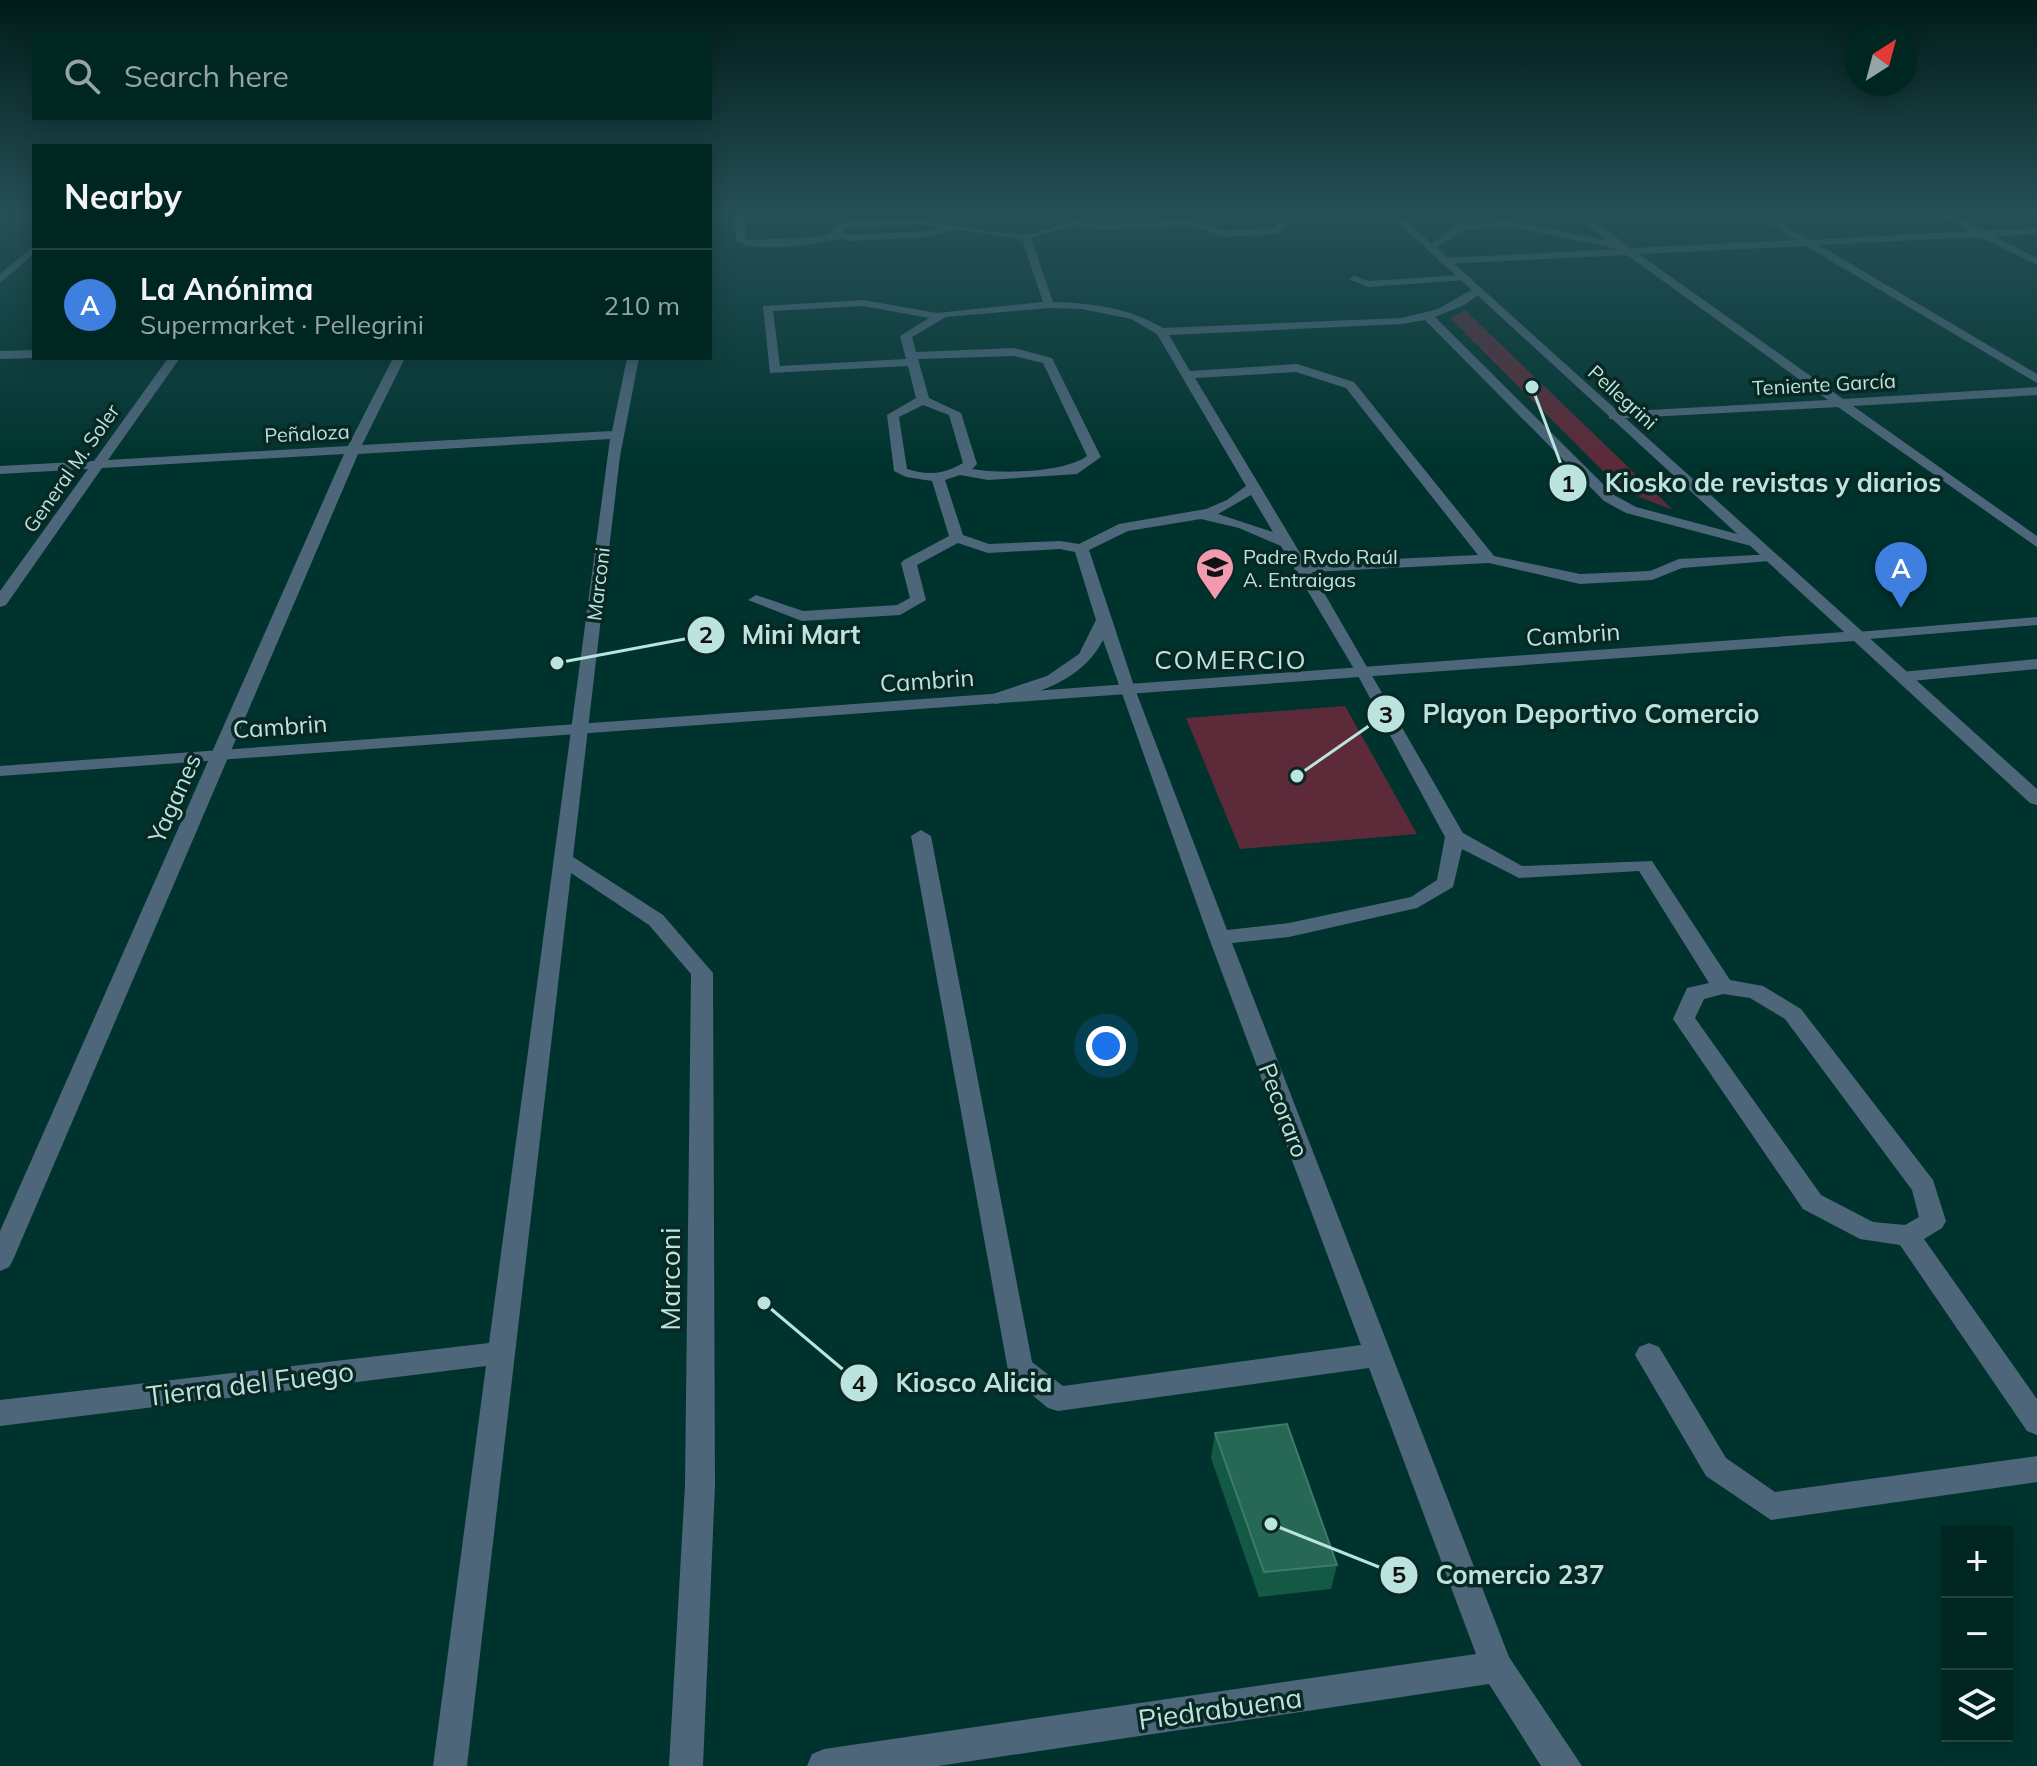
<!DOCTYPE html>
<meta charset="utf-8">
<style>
:root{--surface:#002622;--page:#0a2e2a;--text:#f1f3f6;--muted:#95a5a5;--line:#224340;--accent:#f29ab0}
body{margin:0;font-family:Mulish,sans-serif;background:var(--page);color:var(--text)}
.controls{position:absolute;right:24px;bottom:24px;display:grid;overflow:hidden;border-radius:0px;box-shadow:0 4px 20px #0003}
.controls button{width:72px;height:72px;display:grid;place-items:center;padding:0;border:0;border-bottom:2px solid var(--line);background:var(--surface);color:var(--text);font:40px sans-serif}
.compass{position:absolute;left:1845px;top:24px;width:72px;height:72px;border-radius:50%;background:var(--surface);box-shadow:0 4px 20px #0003;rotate:36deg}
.you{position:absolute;left:1106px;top:1046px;width:28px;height:28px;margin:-20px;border:6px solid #fff;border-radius:50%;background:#1a73e8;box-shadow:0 0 0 12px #1a73e833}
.badge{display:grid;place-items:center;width:52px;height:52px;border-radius:50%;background:var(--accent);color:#fff;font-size:26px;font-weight:700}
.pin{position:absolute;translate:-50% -66px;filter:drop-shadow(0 2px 4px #0008)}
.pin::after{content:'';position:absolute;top:42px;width:28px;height:24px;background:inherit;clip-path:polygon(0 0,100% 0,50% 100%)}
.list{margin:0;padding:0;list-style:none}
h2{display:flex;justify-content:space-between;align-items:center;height:104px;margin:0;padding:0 32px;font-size:34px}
h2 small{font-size:26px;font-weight:400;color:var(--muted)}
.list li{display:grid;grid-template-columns:52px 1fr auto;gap:24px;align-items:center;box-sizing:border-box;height:112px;padding:0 32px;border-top:2px solid var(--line)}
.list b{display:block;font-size:30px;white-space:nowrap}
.list p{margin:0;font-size:26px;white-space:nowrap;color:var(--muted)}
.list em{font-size:26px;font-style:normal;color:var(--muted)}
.icon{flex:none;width:44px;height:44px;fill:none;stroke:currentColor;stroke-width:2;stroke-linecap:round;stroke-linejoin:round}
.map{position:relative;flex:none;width:2037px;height:1766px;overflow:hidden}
.search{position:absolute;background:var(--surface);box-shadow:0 4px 20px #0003;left:32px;top:32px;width:680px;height:88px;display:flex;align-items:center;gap:20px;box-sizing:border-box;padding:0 28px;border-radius:0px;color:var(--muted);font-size:30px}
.panel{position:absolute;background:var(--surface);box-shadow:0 4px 20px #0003;left:32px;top:144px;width:680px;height:216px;border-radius:0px}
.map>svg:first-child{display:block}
.green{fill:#5d2a39}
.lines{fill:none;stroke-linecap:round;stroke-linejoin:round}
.service{fill:#4d667a;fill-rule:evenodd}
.minor{fill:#4d667a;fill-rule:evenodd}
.tertiary{fill:#4d667a;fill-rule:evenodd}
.wall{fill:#145943}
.building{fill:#266853;stroke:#3d7c69;stroke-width:2}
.labels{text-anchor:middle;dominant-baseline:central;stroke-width:7;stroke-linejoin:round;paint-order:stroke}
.far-street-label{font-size:20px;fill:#bae4dd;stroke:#092723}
.far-poi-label{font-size:20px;fill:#bae4dd;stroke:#092723;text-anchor:start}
.street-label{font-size:24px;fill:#bae4dd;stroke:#092723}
.neighbourhood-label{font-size:26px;letter-spacing:2px;fill:#bae4dd;stroke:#092723}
.near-street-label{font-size:28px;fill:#bae4dd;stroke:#092723}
.leader{fill:none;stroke:#bae4dd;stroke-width:3}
.callout-dot{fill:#bae4dd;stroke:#092723;stroke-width:3}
.mark-label{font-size:24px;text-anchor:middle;font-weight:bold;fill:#111}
.callout-label{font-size:26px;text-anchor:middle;font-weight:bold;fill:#bae4dd;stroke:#092723;stroke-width:7;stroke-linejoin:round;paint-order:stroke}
</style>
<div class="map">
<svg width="2037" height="1766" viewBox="0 0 2037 1766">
<rect width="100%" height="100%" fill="#00332e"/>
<path class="green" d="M1465 310 1673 510 1622 490 1450 318Z
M1345 706 1417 834 1240 849 1186 718Z"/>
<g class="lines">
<path class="service" d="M1511 221 1619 243 1624 246 1619 249 1511 227 1463 230 1433 250 1425 248 1458 225Z
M2037 617V625L1857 640 1850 636 1857 632Z"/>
<path class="minor" d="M735 215H745L746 239 750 240 820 237 832 232 834 226C894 204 963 233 1023 234 1049 234 1074 215 1100 215L1086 221 1104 224 1183 221 1189 219 1187 215H1197L1198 222 1224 231 1274 228 1277 226 1269 215H1278L1288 227 1276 234 1223 237 1190 225 1104 230 1074 225 1031 238 1053 302C1093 303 1129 308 1163 328L1402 318 1438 309 1473 289H1481V293L1464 305 1435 317 1614 495 1636 507 1760 540V546L1755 547 1626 513 1604 501 1425 320 1402 324 1169 335 1190 371 1297 364 1354 382 1494 556 1580 574 1650 571 1679 559 1775 554V560L1770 561 1682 568 1652 580 1580 584 1489 563 1312 572 1463 833 1522 866 1652 861 1730 980 1763 986 1801 1009 1933 1180 1946 1221 1942 1228 1924 1239 2037 1399V1435L2027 1431 1900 1245 1860 1239 1803 1209 1673 1019 1687 988 1709 983 1639 871 1519 878 1462 849 1453 887 1417 908 1289 937 1232 943 1509 1657 1582 1766H1541L1489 1684 938 1766H807L812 1754 824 1749 1476 1654 1369 1368 1058 1411 1048 1408 1009 1376 911 836 921 830 931 836 1032 1362 1063 1386 1361 1345 1209 938 1103 640C1083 680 1037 694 996 704L987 699 990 695 1047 676 1079 654 1096 620 1075 552 1060 549 988 553 958 543 917 565 926 600 900 615 802 621 748 600 756 595 803 611 897 605 910 598 901 563 904 560 949 536 932 481 906 477 894 471 887 415 916 398 908 366 770 373 763 306 863 300 937 313 1043 302 1022 239 953 229 931 237 850 241C836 237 832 241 819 243 797 246 755 252 736 241ZM925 225 940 227 930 231 851 235 842 232 849 227ZM863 306 929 318 900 336 906 359 780 366 773 311ZM1049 308 1082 309 1131 319 1157 334 1246 486 1227 500 1206 509 1119 524 1079 544 1060 541 989 544 963 535 945 480 960 475 988 480 1077 474 1101 457 1052 358 1014 348 916 352 912 337 946 317ZM1014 356 1043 363 1087 456C1064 473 1000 474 972 469L977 464 961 413 929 398 918 359ZM1296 372 1346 388 1478 555 1306 563 1195 378ZM923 405 949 415 963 463C944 474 928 476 907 469L899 417ZM1251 495 1273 532 1218 514ZM1201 519 1239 528 1281 546 1357 674 1445 837 1437 880 1411 897 1289 923 1227 930 1135 689 1089 550 1128 531ZM1723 994 1750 998 1785 1019 1912 1190 1919 1217 1905 1225 1873 1222 1821 1195 1695 1018 1704 999Z
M1439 215H1450L1466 227 1458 229Z
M1574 215H1585L1631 248 1796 240 1757 215H1769L1809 240 1969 231 1940 215H1952L1983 231 2037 228V234L1994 236 2037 258V265L1980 237 1819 245 2037 374V383L1806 246 1639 254 1843 399 2037 387V395L1853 406 2037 536V547L1838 407 1609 419V413L1614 412 1828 400 1627 255 1444 264 1439 261 1444 258 1619 249Z
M34 246V254L0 283V274Z
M1462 275 1466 276V280L1368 287 1349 279 1354 276 1369 281Z
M34 350V358L0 359V351Z
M168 358H180L108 460 348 446 393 358H405L362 445 612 431 627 358H639L620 456 573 857 663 915 713 973 715 1485 703 1766H669L685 1485 691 974 649 925 571 873 467 1766H433L486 1366 0 1426V1400L489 1343 610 439 358 454 13 1260 9 1267 0 1271V1231L344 454 102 468 6 605 0 607V591L88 469 0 474V466L94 461Z
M2037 659V669L1901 682 1893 677 1901 672Z
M1649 1343 1659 1347 1726 1458 1775 1492 2037 1456V1482L1771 1520 1706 1476 1635 1355 1639 1347Z"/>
<path class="tertiary" d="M1390 215H1400L2037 789V805L2030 803 1854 641 0 776V766L1844 632Z"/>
</g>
<path class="wall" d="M1215 1433 1337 1565 1331 1589 1259 1597 1211 1458Z"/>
<path class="building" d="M1287 1424 1337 1565 1264 1572 1215 1433Z"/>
<linearGradient id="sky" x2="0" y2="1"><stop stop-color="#001c19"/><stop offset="0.46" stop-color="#265057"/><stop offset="1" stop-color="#265057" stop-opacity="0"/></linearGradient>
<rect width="2037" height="463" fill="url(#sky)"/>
<defs>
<g id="school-pin" transform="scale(2)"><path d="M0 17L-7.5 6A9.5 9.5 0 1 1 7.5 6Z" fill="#f29ab0" stroke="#092723"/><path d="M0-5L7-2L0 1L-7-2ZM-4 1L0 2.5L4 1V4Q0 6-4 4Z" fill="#111"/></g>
</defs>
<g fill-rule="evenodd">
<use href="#school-pin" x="1215" y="567"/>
</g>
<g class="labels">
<g class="far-street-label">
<text transform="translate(1824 384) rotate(-3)">Teniente García</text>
<text transform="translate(1623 397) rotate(42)">Pellegrini</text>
<text transform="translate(307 433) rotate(-3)">Peñaloza</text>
<text transform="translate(71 468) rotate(-55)">General M. Soler</text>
<text transform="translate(598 584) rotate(-83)">Marconi</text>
</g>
<g class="far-poi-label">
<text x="1243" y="556">Padre Rvdo Raúl<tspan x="1243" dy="23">A. Entraigas</tspan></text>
</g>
<g class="street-label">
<text transform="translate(1573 634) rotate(-4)">Cambrin</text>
<text transform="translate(927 680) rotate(-4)">Cambrin</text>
<text transform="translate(280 726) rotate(-4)">Cambrin</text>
<text transform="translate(174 798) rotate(-66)">Yaganes</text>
<text transform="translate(1284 1110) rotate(69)">Pecoraro</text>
</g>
<g class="neighbourhood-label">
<text x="1231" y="659">COMERCIO</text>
</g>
<g class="near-street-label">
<text transform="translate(669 1279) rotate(-90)">Marconi</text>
<text transform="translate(250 1383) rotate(-7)">Tierra del Fuego</text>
<text transform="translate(1220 1708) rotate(-8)">Piedrabuena</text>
</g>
</g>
<path class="leader" d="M1532 387L1568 483M557 663L706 635M1297 776L1386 714M764 1303L859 1383M1271 1524L1399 1575"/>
<g class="callout-dot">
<circle cx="1532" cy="387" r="8"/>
<circle cx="557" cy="663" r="8"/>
<circle cx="1297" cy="776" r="8"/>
<circle cx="764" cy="1303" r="8"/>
<circle cx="1271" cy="1524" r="8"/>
<circle cx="1568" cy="483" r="20"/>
<circle cx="706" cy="635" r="20"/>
<circle cx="1386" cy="714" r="20"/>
<circle cx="859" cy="1383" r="20"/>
<circle cx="1399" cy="1575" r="20"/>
</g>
<g class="mark-label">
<text x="1568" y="492">1</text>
<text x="706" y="643">2</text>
<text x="1386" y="723">3</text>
<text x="859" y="1392">4</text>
<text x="1399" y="1583">5</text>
</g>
<g class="callout-label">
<text x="1773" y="492">Kiosko de revistas y diarios</text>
<text x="801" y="644">Mini Mart</text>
<text x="1591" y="723">Playon Deportivo Comercio</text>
<text x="974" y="1392">Kiosco Alicia</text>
<text x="1520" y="1584">Comercio 237</text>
</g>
</svg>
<div class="controls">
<button>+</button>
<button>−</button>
<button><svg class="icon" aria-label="layers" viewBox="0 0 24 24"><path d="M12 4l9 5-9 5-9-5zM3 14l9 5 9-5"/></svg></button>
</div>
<svg class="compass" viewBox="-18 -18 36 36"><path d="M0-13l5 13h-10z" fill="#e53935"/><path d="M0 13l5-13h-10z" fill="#95a5a5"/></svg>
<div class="you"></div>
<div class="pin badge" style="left:1901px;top:608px;background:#3f7fe0">A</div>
<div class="search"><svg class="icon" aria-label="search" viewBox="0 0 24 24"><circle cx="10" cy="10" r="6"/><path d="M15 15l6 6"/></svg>Search here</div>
<section class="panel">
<h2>Nearby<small></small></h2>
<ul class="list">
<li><span class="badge" style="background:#3f7fe0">A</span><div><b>La Anónima</b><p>Supermarket · Pellegrini</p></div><em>210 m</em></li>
</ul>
</section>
</div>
